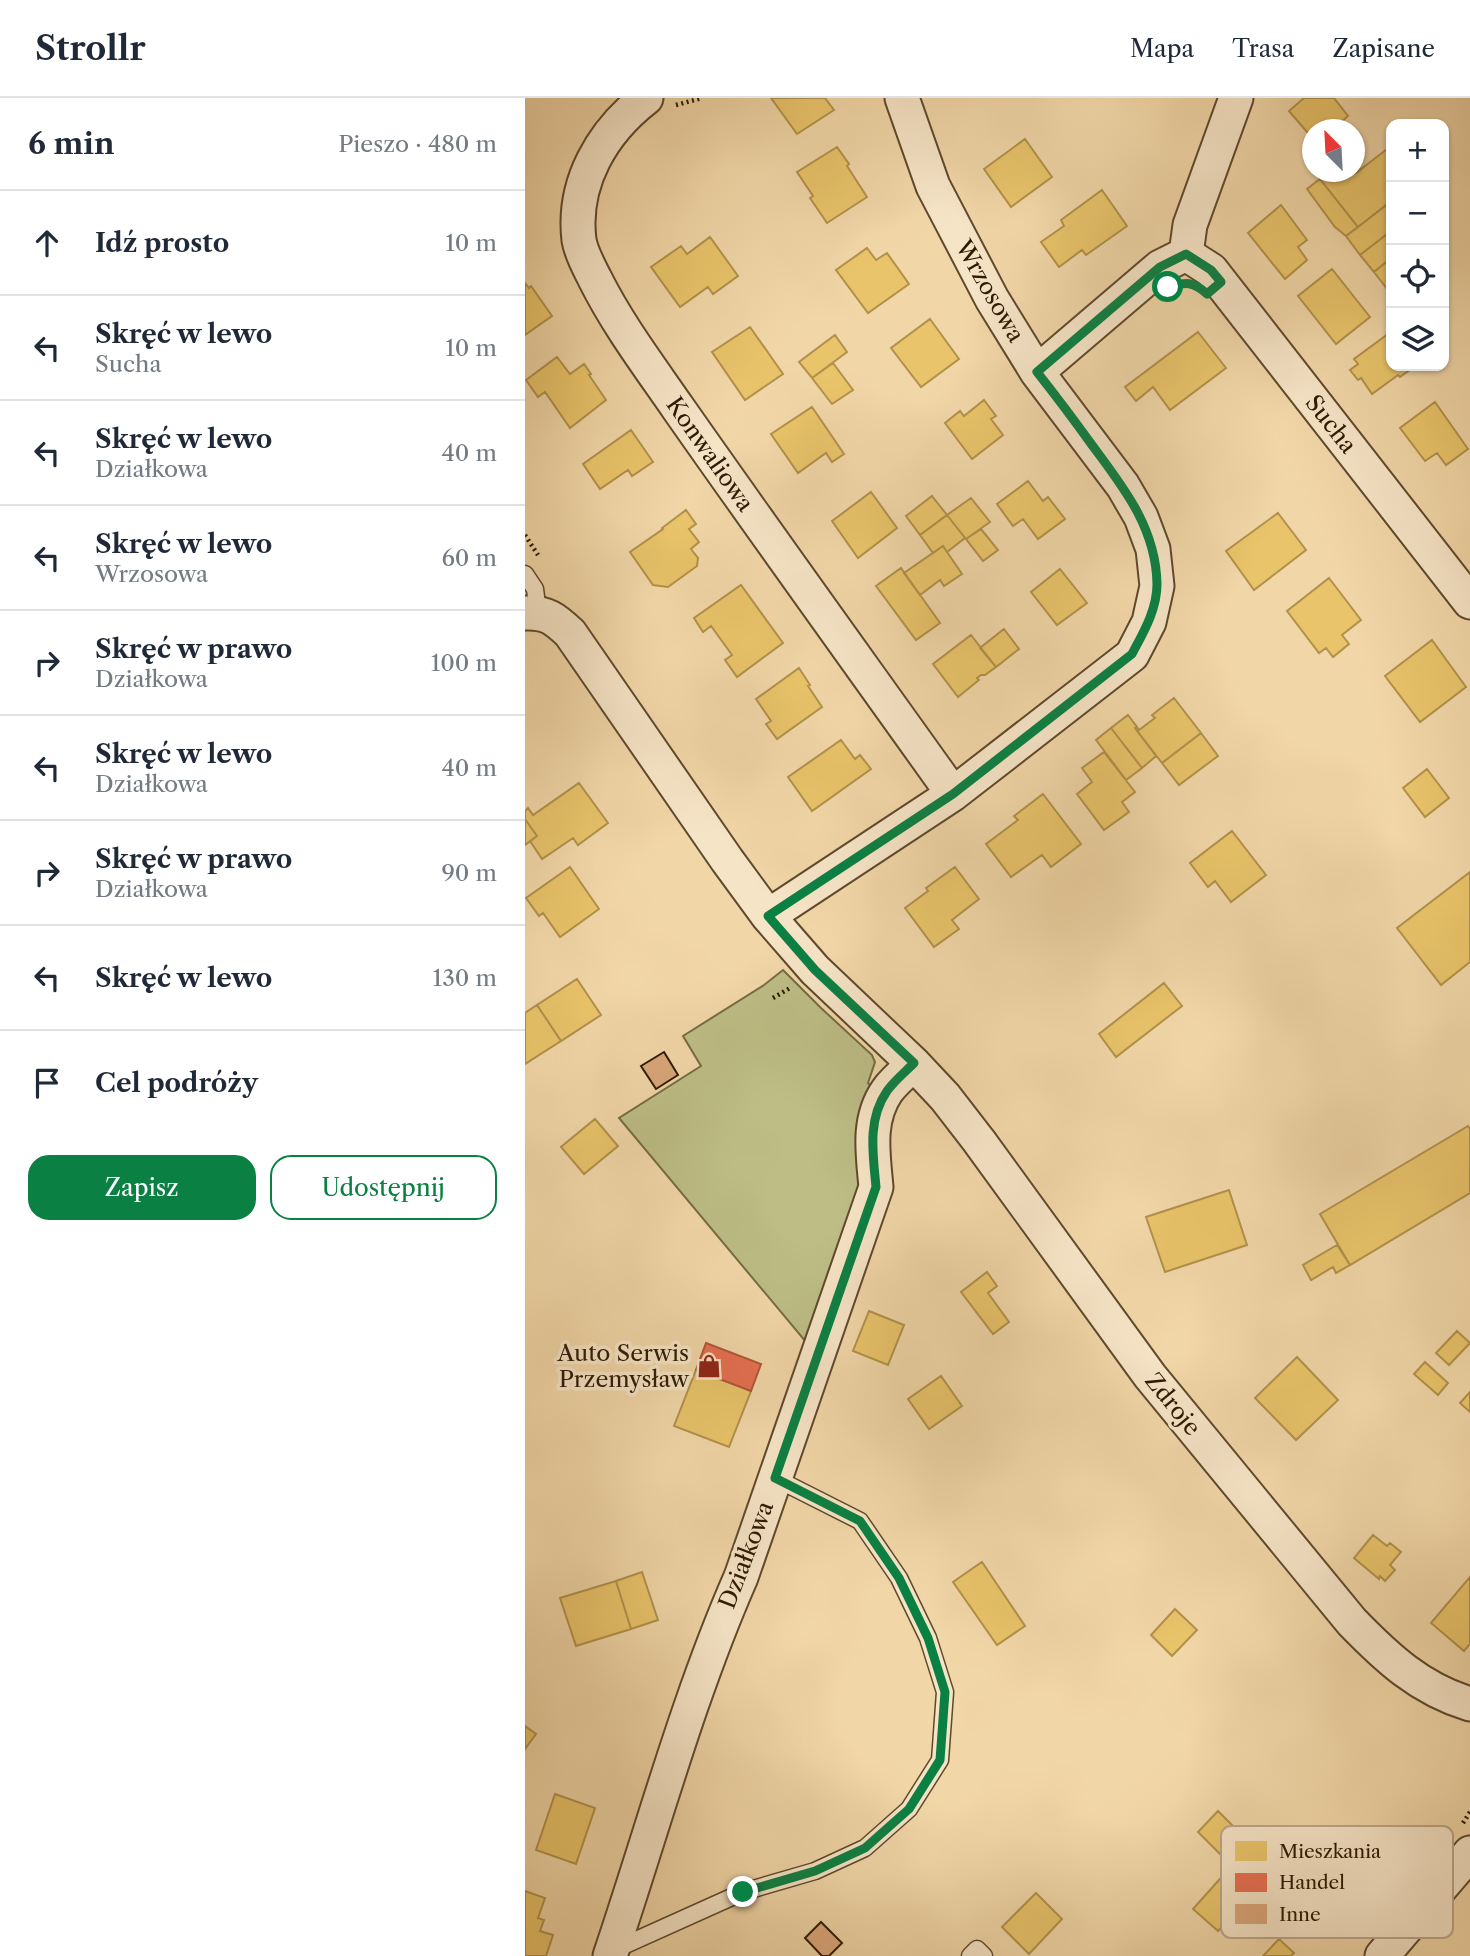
<!DOCTYPE html>
<html lang="pl">
<meta charset="utf-8">
<style>
:root{--surface:#fff;--page:#f6f6f7;--text:#1f2937;--muted:#747a83;--line:#e0e1e3;--accent:#0b8043}
body{margin:0;font-family:"Libre Caslon Text",serif;background:var(--page);color:var(--text)}
.controls{position:absolute;right:21px;top:21px;display:grid;overflow:hidden;border-radius:14px;box-shadow:0 2px 5px #0004}
.controls button{width:63px;height:63px;display:grid;place-items:center;padding:0;border:0;border-bottom:2px solid var(--line);background:var(--surface);color:var(--text);font:35px sans-serif}
.compass{position:absolute;left:777px;top:21px;width:63px;height:63px;border-radius:50%;background:var(--surface);box-shadow:0 2px 5px #0004;rotate:336deg}
.stop{position:absolute;width:21px;height:21px;margin:-16px;border:5px solid #0b8043;border-radius:50%;background:#fff}
.stop.end{background:#0b8043;border-color:#fff;box-shadow:0 2px 7px #0008}
.list{margin:0;padding:0;list-style:none}
h2{display:flex;justify-content:space-between;align-items:center;height:91px;margin:0;padding:0 28px;font-size:30px}
h2 small{font-size:23px;font-weight:400;color:var(--muted)}
.list li{display:grid;grid-template-columns:46px 1fr auto;gap:21px;align-items:center;box-sizing:border-box;height:105px;padding:0 28px;border-top:2px solid var(--line)}
.list b{display:block;font-size:26px;white-space:nowrap}
.list p{margin:0;font-size:23px;white-space:nowrap;color:var(--muted)}
.list em{font-size:23px;font-style:normal;color:var(--muted)}
.actions{display:flex;gap:14px;padding:21px 28px}
.actions a{flex:1;padding:16px 0;border:2px solid var(--accent);border-radius:21px;text-align:center;font-size:24px;color:var(--accent)}
.actions .main{background:var(--accent);color:#fff}
.icon{flex:none;width:38px;height:38px;fill:none;stroke:currentColor;stroke-width:2;stroke-linecap:round;stroke-linejoin:round}
.map{position:relative;flex:none;width:945px;height:1858px;overflow:hidden}
header{display:flex;align-items:center;gap:42px;box-sizing:border-box;height:98px;padding:0 35px;background:var(--surface);border-bottom:2px solid var(--line)}
header strong{font-size:33px}
nav{display:flex;gap:38px;margin-inline-start:auto;font-size:24px}
main{display:flex}
aside{flex:1;background:var(--surface)}
.map>svg:first-child{display:block}
.green{fill:#bdbd85;stroke:#756c44;stroke-width:2}
.homes{fill:#e9c46a;stroke:#b1914b;stroke-width:2}
.shops{fill:#e76f51;stroke:#af563a;stroke-width:2}
.building{fill:#daa679;stroke:#2d1a03;stroke-width:2}
.lines{fill:none;stroke-linecap:round;stroke-linejoin:round}
.lane-casing{stroke:#5e492c;stroke-width:19}
.street-casing{stroke:#5e492c;stroke-width:37}
.path{stroke:#2d1a03;stroke-width:4.5;stroke-dasharray:2 3.5;stroke-linecap:butt}
.lane{stroke:#f6e4c6;stroke-width:16}
.street{stroke:#f6e4c6;stroke-width:33}
.route{stroke:#0b8043;stroke-width:9}
.labels{text-anchor:middle;dominant-baseline:central;stroke-width:7;stroke-linejoin:round;paint-order:stroke}
.street-label{font-size:23px;fill:#2d1a03;stroke:#f6e4c6}
.poi-label{font-size:23px;fill:#2d1a03;stroke:#f6e4c6;text-anchor:end}
.key{fill:#f6e4c6;stroke:#baa78c;stroke-width:2}
.key-label{font-size:19px;fill:#2d1a03}
</style>
<header>
<strong>Strollr</strong>
<nav><a>Mapa</a><a>Trasa</a><a>Zapisane</a></nav>
</header>
<main>
<aside>
<h2>6 min<small>Pieszo · 480 m</small></h2>
<ul class="list">
<li><svg class="icon" aria-label="ahead" viewBox="0 0 24 24"><path d="M12 20V5M6 11l6-6 6 6"/></svg><div><b>Idź prosto</b></div><em>10 m</em></li>
<li><svg class="icon" aria-label="left" viewBox="0 0 24 24"><path d="M17 20v-9H6M10 6l-5 5 5 5"/></svg><div><b>Skręć w lewo</b><p>Sucha</p></div><em>10 m</em></li>
<li><svg class="icon" aria-label="left" viewBox="0 0 24 24"><path d="M17 20v-9H6M10 6l-5 5 5 5"/></svg><div><b>Skręć w lewo</b><p>Działkowa</p></div><em>40 m</em></li>
<li><svg class="icon" aria-label="left" viewBox="0 0 24 24"><path d="M17 20v-9H6M10 6l-5 5 5 5"/></svg><div><b>Skręć w lewo</b><p>Wrzosowa</p></div><em>60 m</em></li>
<li><svg class="icon" aria-label="right" viewBox="0 0 24 24"><path d="M7 20v-9h11M14 6l5 5-5 5"/></svg><div><b>Skręć w prawo</b><p>Działkowa</p></div><em>100 m</em></li>
<li><svg class="icon" aria-label="left" viewBox="0 0 24 24"><path d="M17 20v-9H6M10 6l-5 5 5 5"/></svg><div><b>Skręć w lewo</b><p>Działkowa</p></div><em>40 m</em></li>
<li><svg class="icon" aria-label="right" viewBox="0 0 24 24"><path d="M7 20v-9h11M14 6l5 5-5 5"/></svg><div><b>Skręć w prawo</b><p>Działkowa</p></div><em>90 m</em></li>
<li><svg class="icon" aria-label="left" viewBox="0 0 24 24"><path d="M17 20v-9H6M10 6l-5 5 5 5"/></svg><div><b>Skręć w lewo</b></div><em>130 m</em></li>
<li><svg class="icon" aria-label="arrive" viewBox="0 0 24 24"><path d="M6 21V4h12l-3 4 3 4H6"/></svg><div><b>Cel podróży</b></div></li>
</ul>
<div class="actions"><a class="main">Zapisz</a><a>Udostępnij</a></div>
</aside>
<div class="map">
<svg width="945" height="1858" viewBox="0 0 945 1858">
<rect width="100%" height="100%" fill="#f1d6a7"/>
<filter id="stains"><feTurbulence type="fractalNoise" baseFrequency=".00286" numOctaves="4"/><feColorMatrix values="0 0 0 0 .2 0 0 0 0 .09 0 0 0 0 .02 0 0 0 .5 -.17"/></filter>
<radialGradient id="worn" r=".72"><stop offset=".6" stop-color="#630" stop-opacity="0"/><stop offset="1" stop-color="#630" stop-opacity=".3"/></radialGradient>
<path class="green" d="M258 872 296 910 347 957 350 964 343 985 349 992 343 1083 286 1250 94 1020 176 968 158 938 239 887Z"/>
<path class="homes" d="M246 0H300L309 12 272 36Z
M779 0H809L823 18 808 32H788V41L764 13Z
M500 41 527 79 486 109 459 71Z
M866 48V103L833 129 795 81 805 74 830 73 831 75Z
M312 49 324 66 322 68 342 99 302 125 285 100 288 98 272 74Z
M795 81 833 129 821 138 810 129 782 91Z
M577 92 602 128 561 157 557 152 534 169 516 144 539 128 536 122Z
M863 106 866 109V133L835 157 821 138Z
M756 107 782 142 773 149 782 162 760 181 723 135Z
M866 133V160L849 174 835 157Z
M185 139 213 178 188 196 183 189 155 209 126 169 156 148 162 156Z
M342 150 351 162 362 155 384 186 343 215 311 172Z
M866 160V196L849 174Z
M807 171 845 219 811 246 773 198Z
M0 185 4 190 6 188 27 218 0 237Z
M405 221 434 261 396 289 366 250Z
M225 229 258 276 220 302 187 254Z
M673 234 701 270 645 312 628 289 611 303 600 289Z
M863 236 866 241V268H890L875 279 873 277 847 296 836 280 833 282 825 272 833 266 829 261Z
M310 237 322 254 287 280 274 264Z
M32 259 45 276 59 266 66 276 64 277 81 302 45 330 20 294 13 299 1 282Z
M308 265 328 292 307 306 287 280Z
M459 302 471 318 466 321 478 337 447 361 420 325 435 313 439 318Z
M910 304 943 351 921 367 912 355 900 363 875 330Z
M287 309 319 356 307 364 301 355 273 375 246 336Z
M106 332 128 364 107 378 103 372 75 391 58 366Z
M503 383 518 403 523 399 540 421 513 441 498 421 488 428 472 406Z
M346 394 372 430 333 460 307 423Z
M407 398 422 417 395 437 381 418Z
M446 400 465 424 441 441 422 417Z
M161 412 171 426 164 431 174 444 166 451 173 460 172 468 143 489 128 487 105 454 138 431 137 430Z
M753 415 781 452 729 492 701 453Z
M422 417 440 440 422 454 418 448 408 455 395 437Z
M456 431 473 452 458 463 441 441Z
M418 448 437 476 419 488 415 482 395 497 379 475Z
M376 470 415 525 391 542 351 488Z
M535 471 562 505 532 527 506 494Z
M804 480 836 522 817 537 824 546 808 559 801 550 794 555 762 513Z
M216 487 258 545 212 579 200 562 207 557 186 528 178 534 169 520Z
M479 531 494 551 471 569 455 550Z
M446 537 471 569 460 577H456L452 580 454 582 433 599 408 566Z
M907 542 941 589 895 624 860 578Z
M274 570 285 587 283 588 297 609 252 641 241 626 246 623 231 601Z
M649 600 676 635 637 665 610 630 612 629 614 632 630 620 627 617Z
M603 617 612 629 610 630 631 658 617 670 586 630Z
M586 630 617 670 601 682 571 642Z
M676 635 693 658 654 687 637 665Z
M316 642 330 661 335 657 346 671 287 713 263 679Z
M579 654 610 694 597 704 604 714 579 732 552 696 567 684 557 670Z
M902 671 924 700 900 719 878 690Z
M54 685 83 725 53 747 48 740 17 761 5 743 12 738 0 721V713L3 710 8 717Z
M518 696 556 746 526 769 517 757 486 779 461 746 493 722 489 718Z
M0 721 12 738 0 747Z
M707 733 741 777 706 804 690 783 683 789 665 765Z
M45 769 74 811 35 839 18 815 14 818 1 800Z
M430 769 454 801 427 822 434 831 409 849 380 810 403 793 401 790Z
M945 774V864L916 887 872 830Z
M52 881 76 917 36 943 12 907Z
M639 885 657 908 591 959 574 936Z
M12 907 36 943 0 966V915Z
M70 1021 93 1048 59 1076 36 1049Z
M943 1028 945 1031V1095L825 1167 795 1116Z
M704 1092 722 1147 640 1174 621 1119Z
M812 1147 825 1167 811 1175 808 1169 786 1182 778 1167Z
M462 1174 472 1188 463 1195 484 1224 468 1236 436 1194Z
M344 1213 379 1227 363 1267 328 1253Z
M932 1233 945 1245 924 1267 911 1255Z
M772 1259 813 1302 771 1342 730 1300Z
M900 1264 923 1285 913 1297 889 1276Z
M171 1272 226 1293 204 1349 149 1328Z
M416 1278 437 1308 404 1331 383 1301Z
M945 1294V1314L935 1305Z
M848 1437 862 1448 865 1445 876 1454 865 1467 870 1472 860 1483 855 1478 854 1481 829 1460Z
M457 1464 500 1528 472 1547 428 1484Z
M117 1474 133 1522 106 1531 91 1483Z
M945 1479V1546L939 1553 906 1525Z
M91 1483 106 1531 51 1548 35 1500Z
M650 1511 672 1532 647 1558 626 1537Z
M0 1628 11 1636 0 1651Z
M30 1696 70 1710 51 1766 11 1752Z
M693 1713 715 1735 695 1756 673 1734Z
M702 1773 727 1795 693 1833 668 1811Z
M0 1793 20 1800 13 1820 19 1822 15 1833 28 1837 21 1858H0Z
M511 1795 537 1821 504 1856 477 1829Z
M754 1841 769 1855 766 1858H738Z"/>
<path class="shops" d="M181 1245 236 1266 226 1293 171 1272Z"/>
<path class="building" d="M139 954 153 977 131 991 116 968Z
M296 1824 317 1845 304 1858H297L280 1840Z"/>
<g class="lines">
<g class="lane-casing">
<path id="lane" d="M0 476 10 491 13 514
M89 1852 218 1794 290 1773 340 1750 384 1711 415 1662 420 1594 403 1540 374 1480 335 1423 250 1380
M445 1858 452 1851 459 1858"/>
</g>
<g class="street-casing">
<path id="street" d="M121 0C77 34 47 85 54 142 56 155 64 169 70 181 93 227 124 268 153 310 244 440 336 567 428 696
M377 0 408 88 467 201 512 274 598 388 616 419 628 451 632 488 624 524 607 557 428 696 243 818 290 872 389 966 420 999 454 1043 625 1278 827 1524C862 1560 895 1591 945 1606
M661 156 686 172 945 504
M512 274 635 169 661 156 665 127 711 0
M0 515C22 514 30 521 45 535L202 762 243 818
M85 1858C128 1731 162 1602 216 1479L351 1089C348 1056 342 1022 362 993 369 983 380 974 389 966
M857 1858 945 1755"/>
</g>
<path class="path" d="M151 7 177 0
M0 437 13 457
M248 900 265 890
M938 1725 945 1714"/>
<use href="#lane" class="lane"/>
<use href="#street" class="street"/>
</g>
<g class="lines">
<path class="route" d="M218 1794 290 1773 340 1750 384 1711 415 1662 420 1594 403 1540 374 1480 335 1423 250 1380 351 1089C348 1056 342 1022 362 993 369 983 380 974 389 965L290 872 243 818 428 696 607 556C618 535 632 512 632 486 631 430 599 390 567 347 549 322 531 298 512 274L635 169 661 156 686 172 696 184 682 196C668 183 661 184 643 189"/>
</g>
<defs>
<g id="shop-bare" transform="scale(1.89)"><path d="M-5-2.5h2.3a2.7 3.5 0 0 1 5.4 0H5L5.5 6h-11ZM-1.5-2.5h3a1.5 2.3 0 0 0-3 0Z" fill="#8f2418" stroke="#f6e4c6" stroke-width="2.5" paint-order="stroke"/></g>
</defs>
<g fill-rule="evenodd">
<use href="#shop-bare" x="184" y="1268"/>
</g>
<g class="labels">
<g class="street-label">
<text transform="translate(465 193) rotate(60)">Wrzosowa</text>
<text transform="translate(806 326) rotate(52)">Sucha</text>
<text transform="translate(185 356) rotate(55)">Konwaliowa</text>
<text transform="translate(648 1306) rotate(51)">Zdroje</text>
<text transform="translate(221 1457) rotate(-69)">Działkowa</text>
</g>
<g class="poi-label">
<text x="164" y="1255">Auto Serwis<tspan x="164" dy="26">Przemysław</tspan></text>
</g>
</g>
<rect x="696" y="1728" width="232" height="112" rx="10" class="key"/>
<rect x="710" y="1743" width="32" height="20" fill="#e9c46a"/>
<rect x="710" y="1775" width="32" height="19" fill="#e76f51"/>
<rect x="710" y="1806" width="32" height="20" fill="#daa679"/>
<g class="key-label">
<text x="754" y="1760">Mieszkania</text>
<text x="754" y="1791">Handel</text>
<text x="754" y="1823">Inne</text>
</g>
<rect width="100%" height="100%" filter="url(#stains)"/>
<rect width="100%" height="100%" fill="url(#worn)"/>
</svg>
<div class="controls">
<button>+</button>
<button>−</button>
<button><svg class="icon" aria-label="locate" viewBox="0 0 24 24"><circle cx="12" cy="12" r="6"/><path d="M12 2v4M12 18v4M2 12h4M18 12h4"/></svg></button>
<button><svg class="icon" aria-label="layers" viewBox="0 0 24 24"><path d="M12 4l9 5-9 5-9-5zM3 14l9 5 9-5"/></svg></button>
</div>
<svg class="compass" viewBox="-18 -18 36 36"><path d="M0-13l5 13h-10z" fill="#e53935"/><path d="M0 13l5-13h-10z" fill="#747a83"/></svg>
<div class="stop" style="left:643px;top:189px"></div>
<div class="stop end" style="left:218px;top:1794px"></div>
</div>
</main>
